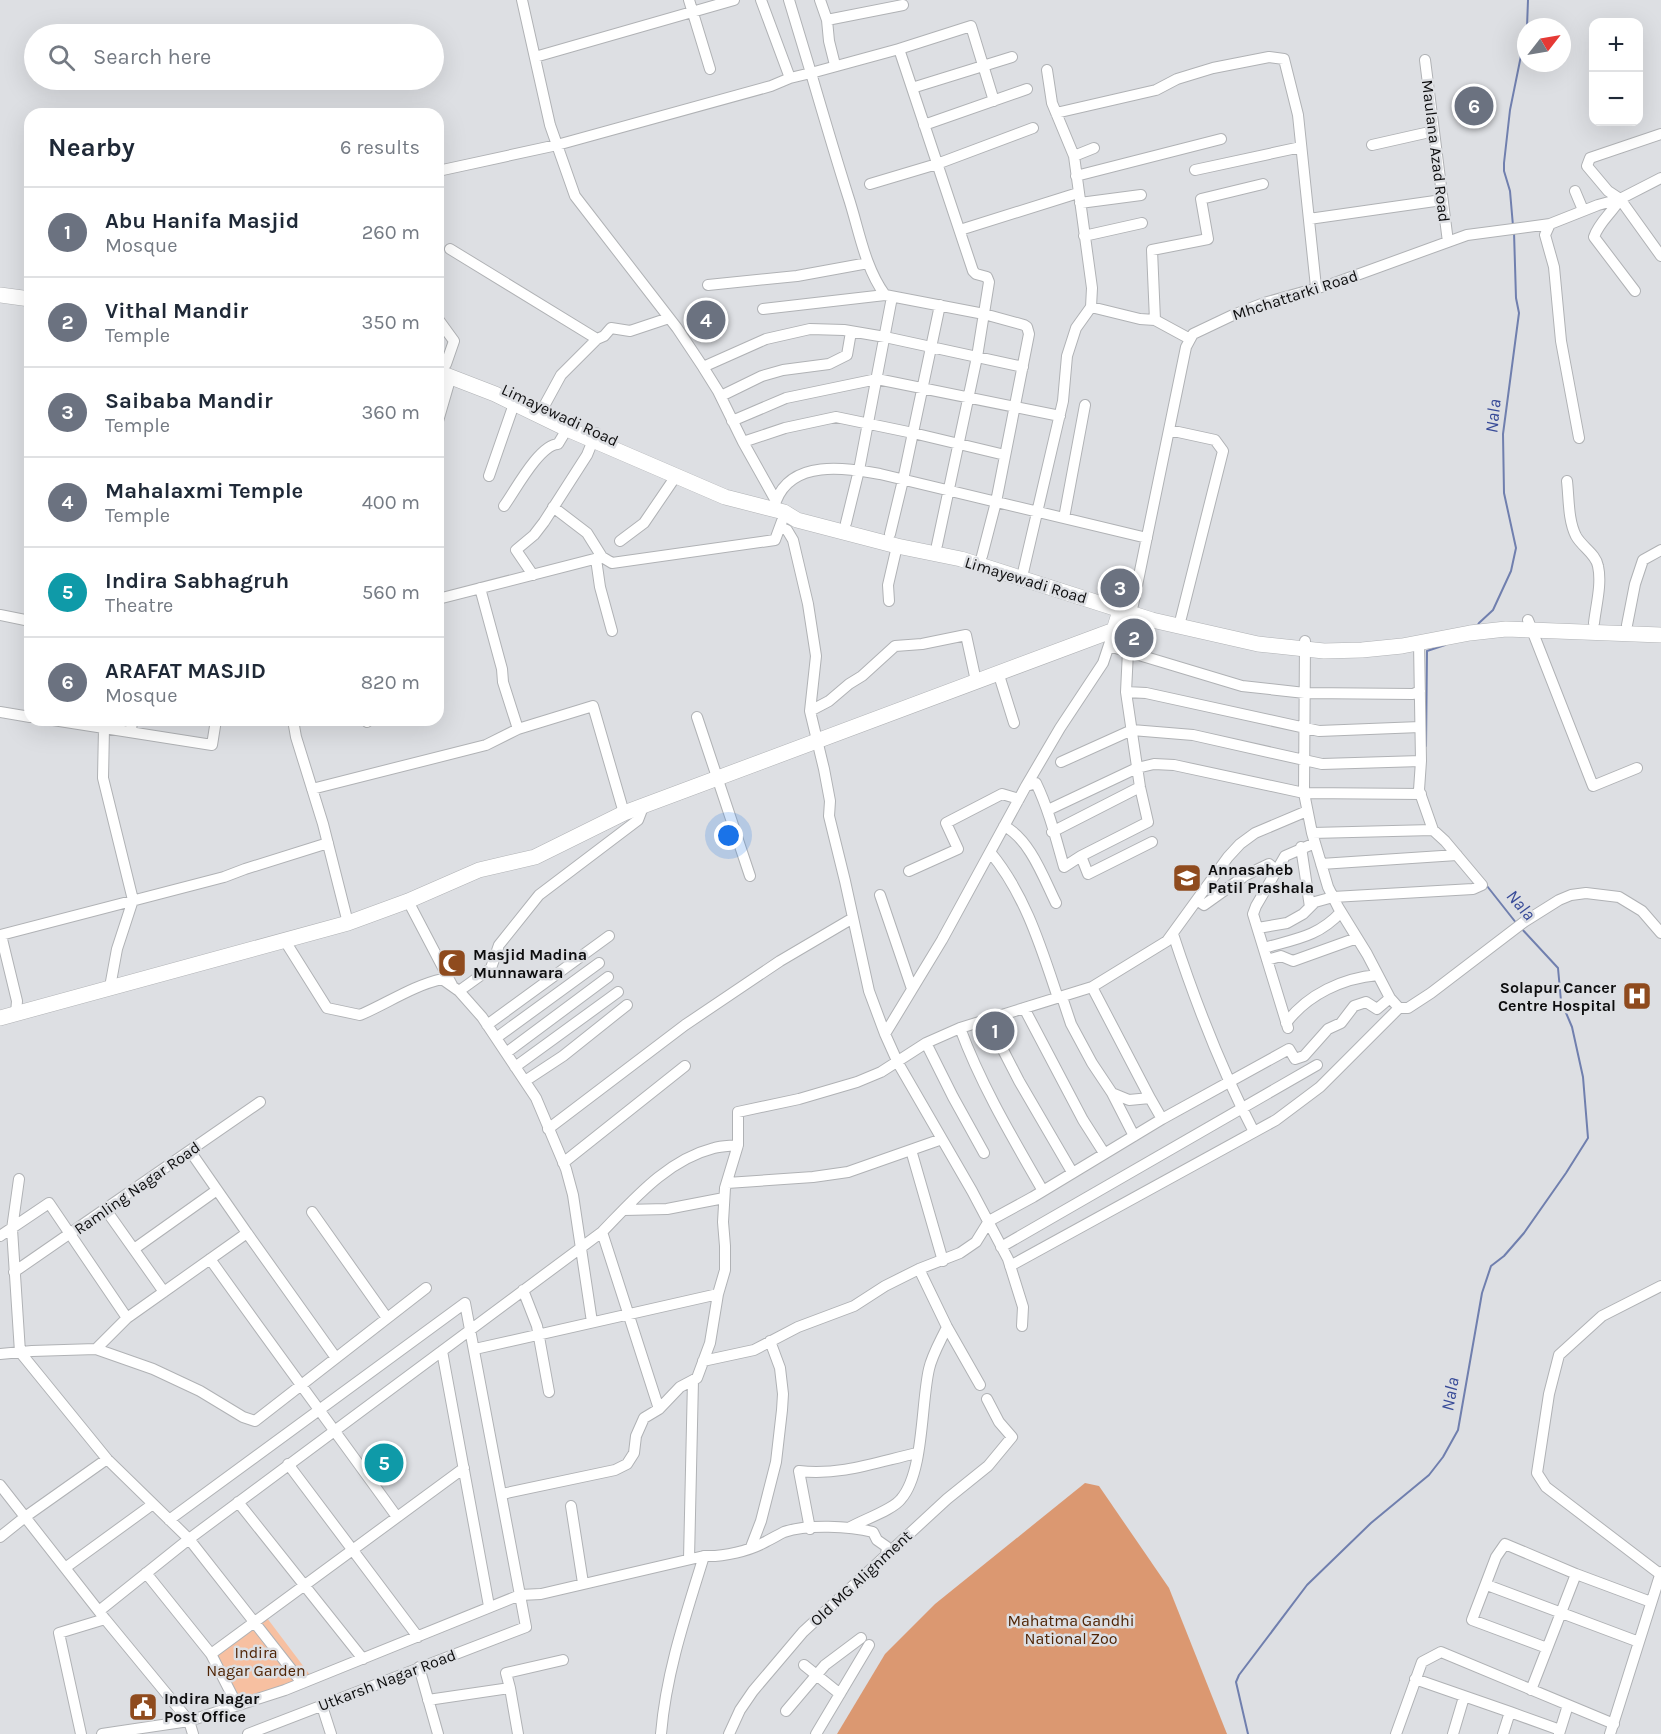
<!DOCTYPE html>
<meta charset="utf-8">
<style>
:root{--surface:#fff;--page:#f2f2f3;--text:#1f2937;--muted:#747a83;--line:#e0e1e3;--accent:#8f4b1e}
body{margin:0;font-family:Karla,sans-serif;background:var(--page);color:var(--text)}
.controls{position:absolute;right:18px;top:18px;display:grid;overflow:hidden;border-radius:12px;box-shadow:0 6px 24px #0002}
.controls button{width:54px;height:54px;display:grid;place-items:center;padding:0;border:0;border-bottom:2px solid var(--line);background:var(--surface);color:var(--text);font:30px sans-serif}
.compass{position:absolute;left:1517px;top:18px;width:54px;height:54px;border-radius:50%;background:var(--surface);box-shadow:0 6px 24px #0002;rotate:59deg}
.you{position:absolute;left:729px;top:836px;width:21px;height:21px;margin:-15px;border:4px solid #fff;border-radius:50%;background:#1a73e8;box-shadow:0 0 0 9px #1a73e833}
.badge{display:grid;place-items:center;width:39px;height:39px;border-radius:50%;background:var(--accent);color:#fff;font-size:20px;font-weight:700}
.pin{position:absolute;translate:-50% -50%;border:3px solid #fff;box-shadow:0 2px 6px #0006}
.list{margin:0;padding:0;list-style:none}
h2{display:flex;justify-content:space-between;align-items:center;height:78px;margin:0;padding:0 24px;font-size:26px}
h2 small{font-size:20px;font-weight:400;color:var(--muted)}
.list li{display:grid;grid-template-columns:39px 1fr auto;gap:18px;align-items:center;box-sizing:border-box;height:90px;padding:0 24px;border-top:2px solid var(--line)}
.list b{display:block;font-size:22px;white-space:nowrap}
.list p{margin:0;font-size:20px;white-space:nowrap;color:var(--muted)}
.list em{font-size:20px;font-style:normal;color:var(--muted)}
.icon{flex:none;width:33px;height:33px;fill:none;stroke:currentColor;stroke-width:2;stroke-linecap:round;stroke-linejoin:round}
.map{position:relative;flex:none;width:1661px;height:1734px;overflow:hidden}
.search{position:absolute;background:var(--surface);box-shadow:0 6px 24px #0002;left:24px;top:24px;width:420px;height:66px;display:flex;align-items:center;gap:15px;box-sizing:border-box;padding:0 21px;border-radius:33px;color:var(--muted);font-size:22px}
.panel{position:absolute;background:var(--surface);box-shadow:0 6px 24px #0002;left:24px;top:108px;width:420px;height:618px;border-radius:18px}
.map>svg:first-child{display:block}
.green{fill:#f7c0a1}
.forest{fill:#db9871}
.lines{fill:none;stroke-linecap:round;stroke-linejoin:round}
.stream{stroke:#707fae;stroke-width:2}
.street-casing{stroke:#b0b2b5;stroke-width:12}
.secondary-casing{stroke:#b0b2b5;stroke-width:16}
.street{stroke:#fff;stroke-width:10}
.secondary{stroke:#fff;stroke-width:15}
.labels{text-anchor:middle;dominant-baseline:central;stroke-width:5;stroke-linejoin:round;paint-order:stroke}
.street-label{font-size:16px;fill:#0d0d0e;stroke:#dddfe3}
.poi-label{font-size:16px;font-weight:bold;fill:#0d0d0e;stroke:#dddfe3;text-anchor:start}
.park-label{font-size:16px;fill:#4f2405;stroke:#dddfe3}
.water-label{font-size:18px;font-style:italic;fill:#384b98;stroke:#dddfe3}
</style>
<div class="map">
<svg width="1661" height="1734" viewBox="0 0 1661 1734">
<rect width="100%" height="100%" fill="#dddfe3"/>
<path class="green" d="M264 1614 313 1679 237 1705 211 1654Z"/>
<path class="forest" d="M1085 1483 1099 1486 1169 1588 1227 1734H837L885 1654 935 1604Z"/>
<g class="lines">
<path class="stream" d="M1527 27 1528 0
M1513 226 1510 191 1504 171V163L1510 110 1526 31
M1477 626 1479 623 1493 610 1511 571 1516 548 1504 493 1503 434 1519 313 1516 298 1514 232
M1426 746 1427 651 1445 645
M1487 886 1517 924
M1248 1734 1236 1682 1239 1675 1307 1585 1371 1523 1429 1475 1443 1457 1458 1430 1482 1293 1491 1266 1504 1256 1524 1233 1566 1173 1588 1138 1583 1077 1572 1027 1561 1001 1558 968 1521 928"/>
<g class="street-casing">
<path id="street" d="M522 0 550 125 575 196 677 328 703 367 718 391 743 442 776 501 774 509
M689 0 710 69
M761 0 790 78 811 73 789 0
M820 0 827 20
M899 49 973 271 976 274 987 277 989 282 977 357 937 545
M535 57 734 0
M1425 60 1448 242
M835 65 829 41 827 20 903 5
M1047 70 1052 103 1074 156
M912 88 1012 57
M1056 113 1156 90 1177 79 1213 68 1269 57 1284 59 1298 115 1316 287
M924 125 1027 89
M1661 134 1590 158 1587 166 1608 191 1620 199 1661 256
M1372 145 1434 131
M1195 170 1301 147
M438 171 557 145 771 86 790 78
M1076 176 1221 139
M870 184 937 164 1033 128
M1575 191 1583 210
M1620 199C1612 213 1599 222 1594 237L1635 291
M1080 203 1141 195
M1309 219 1442 200
M1550 224 1545 235 1554 267 1561 341 1579 438
M960 230 1078 193
M1084 236 1142 223
M450 249 597 339
M708 285 797 276 868 263
M1091 307 1140 319 1155 320 1190 339
M763 309 885 295
M438 319 454 341 446 364
M1155 320 1152 250 1208 239 1201 199 1263 184
M703 367 766 339 810 329 844 330 885 337 1023 367
M721 396 762 376 783 370 829 364 847 355 851 332
M543 408 561 375 597 339 604 336 611 328 630 331 669 318
M438 421 451 376
M732 421 786 398 877 379 1060 416
M1169 430 1215 440 1223 451 1181 618
M743 442 785 428 836 417 913 433 1005 455
M489 476 514 404
M1567 481C1569 499 1568 520 1576 536 1582 547 1596 554 1598 566 1602 584 1596 605 1594 623
M776 501C792 459 845 468 880 474L1147 538
M504 506C515 491 539 445 558 444L567 429
M553 507 587 533 602 557
M1064 518 1085 405
M846 523 859 470 892 297
M780 527 787 530 793 540 808 604 816 656 810 711 824 769 830 801 829 816 845 881 869 991 885 1034 942 940 1026 786 1060 728 1103 663 1114 630
M890 534 903 480 940 305
M620 541 644 523 676 476
M982 556 996 502 1029 334 1027 327 1024 325 984 314 885 295C864 266 859 229 848 196 835 155 823 114 811 73L899 49 971 26 994 101
M596 559 600 587 612 631
M533 575 516 550 534 535 544 522 587 455 596 433
M1022 577 1063 401 1067 356 1076 328 1091 307 1092 288 1074 156 1094 148
M480 588 502 669 503 682 518 729
M438 599 602 557 612 563 775 540 782 521
M889 601 888 585 897 546
M1133 605 1186 347 1193 334 1233 315 1264 303 1332 284 1467 235 1550 224 1598 205 1620 199 1661 178
M0 615 30 621
M1528 620 1593 786 1637 768
M1627 625 1635 584 1643 560 1661 550
M1305 641 1304 793 1312 833 1328 887 1338 907 1367 954 1390 998 1399 1008H1408L1431 993 1524 922 1559 900 1571 895 1586 893 1619 897 1642 911 1661 933
M1109 646 1242 686 1305 693 1413 694 1420 691
M998 672 1014 723
M1126 692 1146 693 1319 731 1420 727
M810 711 829 701 849 684 862 676 895 646 922 644 966 635 976 681
M0 712 30 717
M697 717 750 876
M53 720 104 728
M293 720 296 737 323 824 348 923
M366 720 367 722
M131 732 132 720
M1061 762 1132 730 1193 735 1322 764 1421 761
M1026 786 1036 783C1049 810 1056 839 1064 867L1081 856 1088 874 1152 842
M312 789 486 745 518 729 593 706 624 813
M1048 810 1137 768 1154 764 1174 765 1304 793 1421 794
M1004 826C1030 839 1044 879 1056 903
M1052 832 1140 787
M1312 833 1433 830
M1301 847 1310 907
M990 852C1025 894 1041 947 1058 998
M1081 856 1148 822 1140 787 1126 692 1128 651
M1321 864 1457 855
M909 871 958 849 946 823 1002 794 1019 799
M880 895 912 989
M1197 900 1204 905 1246 875 1269 864 1276 870
M408 901 452 985
M1258 928 1287 923 1303 914 1315 902 1333 897 1473 889 1482 885 1445 841 1433 830 1419 790 1421 761 1419 643
M1173 934C1195 1001 1221 1069 1254 1132
M285 941 327 1008 360 1015C388 1003 412 986 442 979L459 991 482 1017 536 1098 566 1169 573 1195 592 1322
M1264 948C1295 939 1318 937 1341 912
M1267 960 1281 956 1293 961 1357 938
M110 987 117 949 133 900 103 778 104 728 212 745 216 720
M1092 987 1150 1098
M459 991 491 968 499 945 539 895 638 820 643 807
M1062 997 1071 1024 1092 1063 1112 1093 1129 1100 1150 1098 1162 1119
M1024 1008 1083 1120 1104 1153
M16 1013 17 1001 1 935 224 877 245 869 328 843
M1286 1023C1308 994 1343 978 1378 975
M487 1025 609 936
M960 1028C981 1085 1012 1137 1043 1191
M1288 1028 1253 914 1256 906 1285 856 1315 843
M885 1034 898 1063 972 1191 1008 1259 1023 1307 1022 1326
M496 1038 599 963
M926 1043 953 1097 984 1153
M1002 1048 1019 1081 1072 1172
M506 1053 608 977
M515 1067 618 992
M525 1081 563 1056 627 1005
M1112 1093 1134 1136
M548 1129 685 1025 780 961 853 918
M911 1150 943 1261
M563 1163 685 1066
M19 1179 12 1229 20 1352 107 1459
M727 1183 813 1177 848 1172 942 1139
M106 1210 164 1292
M624 1210 667 1209 724 1198
M312 1212 387 1318
M602 1232 659 1409
M247 1233 336 1358
M0 1236 49 1203 127 1318 96 1349
M1001 1247 1317 1065
M134 1249 217 1190
M210 1259C272 1346 335 1431 397 1517
M1010 1266 1276 1120 1320 1087 1399 1008
M919 1269 947 1327 980 1385
M14 1272 260 1102
M523 1290 537 1326 549 1392
M127 1318 247 1233 190 1151
M475 1349 718 1294
M442 1351 489 1606
M0 1354 32 1351 96 1349 153 1369 200 1391 243 1417 255 1421 426 1288
M703 1361 754 1350 798 1327 854 1306 885 1286 919 1269 960 1253 976 1242 989 1221 1033 1197 1162 1119 1289 1049 1295 1059 1304 1056 1328 1029 1341 1023 1354 1006 1366 1002 1377 1009 1390 998
M288 1464 418 1637
M0 1485 105 1619 189 1721 193 1734
M502 1494 615 1470 627 1464 634 1453 636 1436 644 1418 659 1409 680 1387 697 1378 710 1343 718 1294 725 1270V1246L723 1222 725 1188 738 1145V1112L799 1099 857 1082 881 1072 926 1043 960 1028 1092 987 1167 941 1228 857 1240 844 1255 833 1307 811
M238 1502 363 1659
M571 1506 583 1583
M169 1520 465 1303 526 1627 248 1734
M849 1528C862 1520 893 1510 901 1499 924 1473 921 1403 929 1369 932 1355 941 1340 947 1327
M810 1529 799 1471C840 1476 877 1462 917 1453
M0 1537 25 1517 107 1459 189 1539 99 1611
M751 1547 761 1521 776 1462 782 1410 783 1394 780 1368 770 1341
M689 1559 693 1380
M65 1568 153 1504
M146 1573 211 1654 464 1468
M1660 1574 1546 1487 1537 1473 1549 1394 1559 1355 1602 1316 1661 1286
M1487 1585 1639 1642
M1547 1648 1472 1620 1496 1557 1505 1544 1576 1574
M211 1654 237 1705
M804 1665 840 1694
M419 1667 438 1734
M1415 1679 1510 1712
M302 1683 189 1539 602 1232C634 1199 667 1160 714 1148 721 1146 730 1146 738 1145
M510 1688 518 1734
M1531 1690 1576 1574 1651 1602
M428 1700 510 1688 506 1673 563 1660
M322 1706 331 1734
M786 1711 825 1665 861 1638
M81 1734 59 1633 105 1619
M102 1734 189 1721 285 1690 520 1595 541 1594 704 1556
M661 1734C666 1673 686 1614 704 1556 723 1557 750 1551 767 1541 773 1538 778 1535 784 1532 807 1524 850 1526 873 1532L877 1540 887 1547 886 1555
M729 1734 740 1710 753 1691 803 1632 947 1499 988 1466 1012 1437 999 1422 987 1399
M816 1734 869 1645
M1396 1734 1422 1662 1441 1652 1614 1724
M1453 1734 1464 1697
M1503 1734 1510 1712 1560 1730
M1559 1734 1568 1705
M1610 1734 1661 1572"/>
</g>
<g class="secondary-casing">
<path id="secondary" d="M0 295 30 299
M438 372 495 394 567 429 725 497 784 512 797 520 897 546 961 559 1152 620 1258 644 1324 651 1362 650 1402 646 1470 633 1506 629 1661 635
M0 1018 348 923 408 901 479 870 535 857 624 813 1114 630 1123 601"/>
</g>
<use href="#street" class="street"/>
<use href="#secondary" class="secondary"/>
</g>
<defs>
<g id="university-square" transform="scale(1.5)"><rect x="-9" y="-9" width="18" height="18" rx="4" fill="#8f4b1e" stroke="#dddfe3"/><path d="M0-5L7-2L0 1L-7-2ZM-4 1L0 2.5L4 1V4Q0 6-4 4Z" fill="#fff"/></g>
<g id="mosque-square" transform="scale(1.5)"><rect x="-9" y="-9" width="18" height="18" rx="4" fill="#8f4b1e" stroke="#dddfe3"/><path d="M3.5-4.9A6 6 0 1 0 3.5 4.9A5 5 0 1 1 3.5-4.9Z" fill="#fff"/></g>
<g id="hospital-square" transform="scale(1.5)"><rect x="-9" y="-9" width="18" height="18" rx="4" fill="#8f4b1e" stroke="#dddfe3"/><path d="M-5-5h3v3.5h4V-5h3V5h-3V1.5h-4V5h-3Z" fill="#fff"/></g>
<g id="civic-square" transform="scale(1.5)"><rect x="-9" y="-9" width="18" height="18" rx="4" fill="#8f4b1e" stroke="#dddfe3"/><path d="M-.6-6.5H3V-4.5H.6V-3L4-1V1h2V6H-6V1h2V-1L-.6-3ZM-1.2 2.5V6h2.4V2.5Z" fill="#fff"/></g>
</defs>
<g fill-rule="evenodd">
<use href="#university-square" x="1187" y="878"/>
<use href="#mosque-square" x="452" y="963"/>
<use href="#hospital-square" x="1637" y="996"/>
<use href="#civic-square" x="143" y="1707"/>
</g>
<g class="labels">
<g class="street-label">
<text transform="translate(1436 151) rotate(83)">Maulana Azad Road</text>
<text transform="translate(1295 295) rotate(-18)">Mhchattarki Road</text>
<text transform="translate(560 415) rotate(25)">Limayewadi Road</text>
<text transform="translate(1026 580) rotate(17)">Limayewadi Road</text>
<text transform="translate(137 1188) rotate(-35)">Ramling Nagar Road</text>
<text transform="translate(861 1578) rotate(-43)">Old MG Alignment</text>
<text transform="translate(387 1680) rotate(-21)">Utkarsh Nagar Road</text>
</g>
<g class="poi-label">
<text x="1208" y="869">Annasaheb<tspan x="1208" dy="18">Patil Prashala</tspan></text>
<text x="473" y="954">Masjid Madina<tspan x="473" dy="18">Munnawara</tspan></text>
<text x="1616" y="987" text-anchor="end">Solapur Cancer<tspan x="1616" dy="18">Centre Hospital</tspan></text>
<text x="164" y="1698">Indira Nagar<tspan x="164" dy="18">Post Office</tspan></text>
</g>
<g class="park-label">
<text x="1071" y="1620">Mahatma Gandhi<tspan x="1071" dy="18">National Zoo</tspan></text>
<text x="256" y="1652">Indira<tspan x="256" dy="18">Nagar Garden</tspan></text>
</g>
<g class="water-label">
<text transform="translate(1493 416) rotate(-84)">Nala</text>
<text transform="translate(1521 905) rotate(49)">Nala</text>
<text transform="translate(1450 1394) rotate(-80)">Nala</text>
</g>
</g>
</svg>
<div class="controls">
<button>+</button>
<button>−</button>
</div>
<svg class="compass" viewBox="-18 -18 36 36"><path d="M0-13l5 13h-10z" fill="#e53935"/><path d="M0 13l5-13h-10z" fill="#747a83"/></svg>
<div class="you"></div>
<div class="pin badge" style="left:995px;top:1031px;background:#6b7280">1</div>
<div class="pin badge" style="left:1134px;top:638px;background:#6b7280">2</div>
<div class="pin badge" style="left:1120px;top:588px;background:#6b7280">3</div>
<div class="pin badge" style="left:706px;top:320px;background:#6b7280">4</div>
<div class="pin badge" style="left:384px;top:1463px;background:#0f9aa8">5</div>
<div class="pin badge" style="left:1474px;top:106px;background:#6b7280">6</div>
<div class="search"><svg class="icon" aria-label="search" viewBox="0 0 24 24"><circle cx="10" cy="10" r="6"/><path d="M15 15l6 6"/></svg>Search here</div>
<section class="panel">
<h2>Nearby<small>6 results</small></h2>
<ul class="list">
<li><span class="badge" style="background:#6b7280">1</span><div><b>Abu Hanifa Masjid</b><p>Mosque</p></div><em>260 m</em></li>
<li><span class="badge" style="background:#6b7280">2</span><div><b>Vithal Mandir</b><p>Temple</p></div><em>350 m</em></li>
<li><span class="badge" style="background:#6b7280">3</span><div><b>Saibaba Mandir</b><p>Temple</p></div><em>360 m</em></li>
<li><span class="badge" style="background:#6b7280">4</span><div><b>Mahalaxmi Temple</b><p>Temple</p></div><em>400 m</em></li>
<li><span class="badge" style="background:#0f9aa8">5</span><div><b>Indira Sabhagruh</b><p>Theatre</p></div><em>560 m</em></li>
<li><span class="badge" style="background:#6b7280">6</span><div><b>ARAFAT MASJID</b><p>Mosque</p></div><em>820 m</em></li>
</ul>
</section>
</div>
